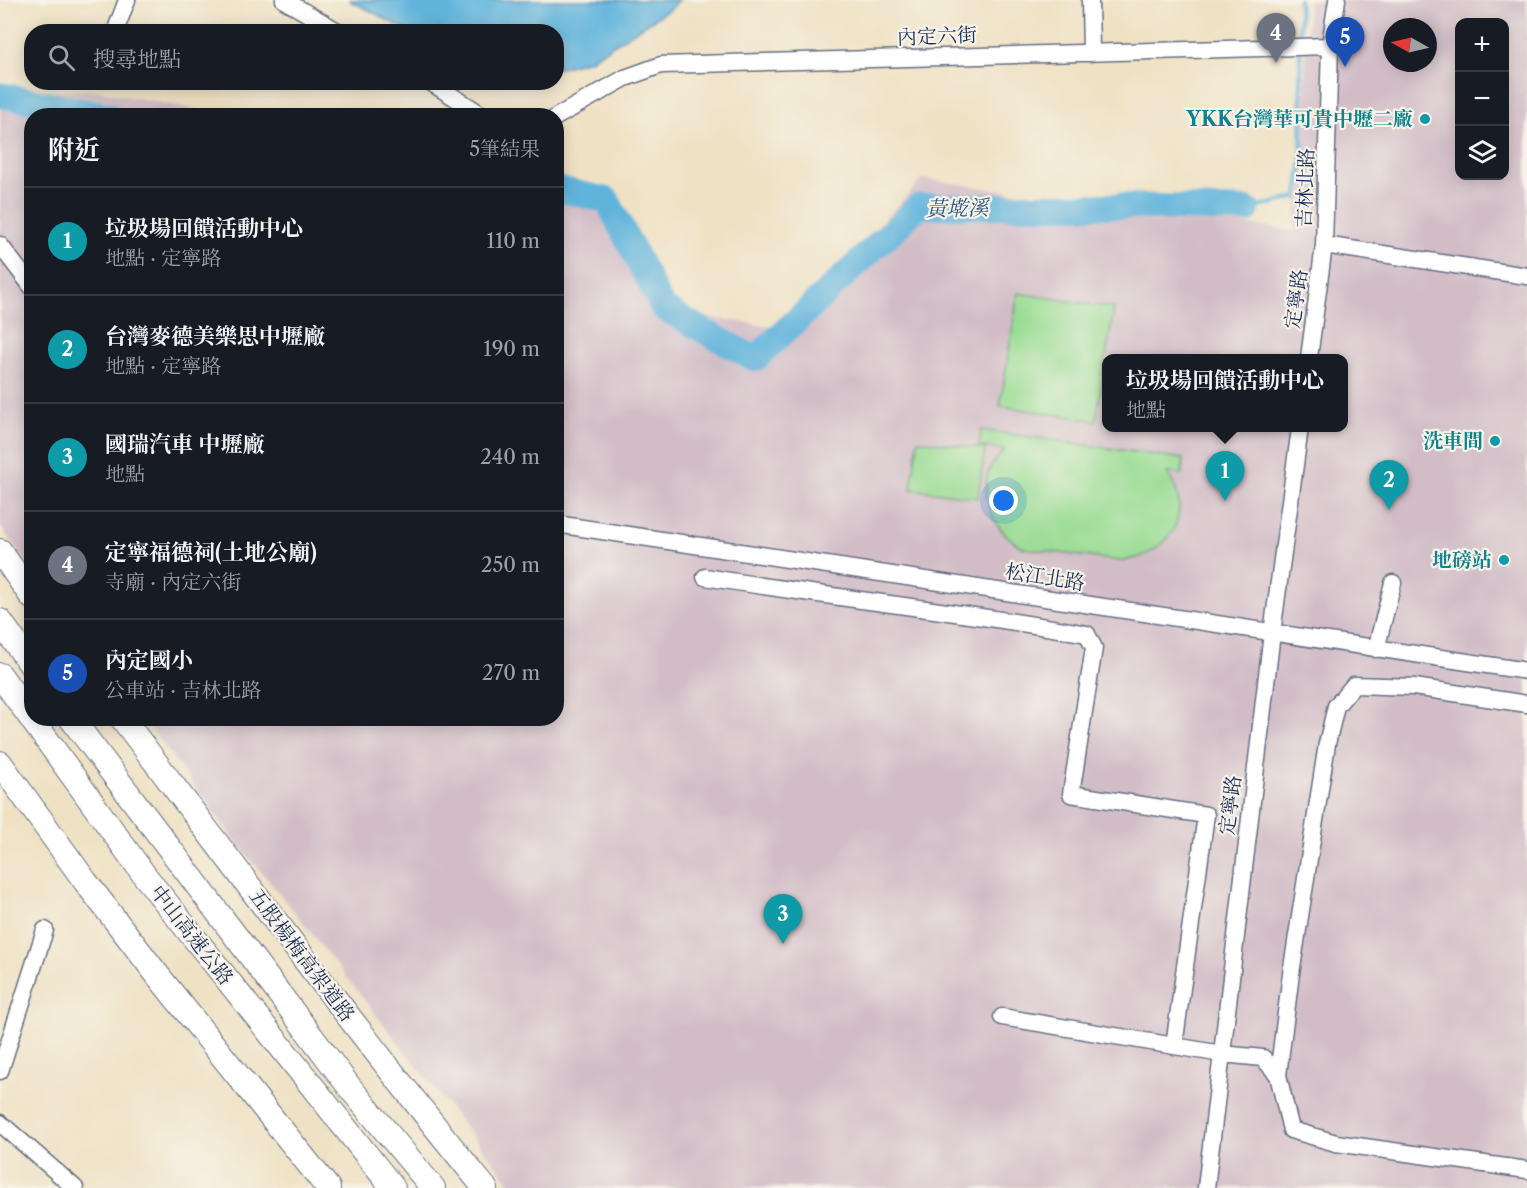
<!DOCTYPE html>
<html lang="zh-TW">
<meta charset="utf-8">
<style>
:root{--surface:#171b24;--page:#20242c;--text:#f1f3f6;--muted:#9ea1a6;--line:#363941;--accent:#1a73e8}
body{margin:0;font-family:"Libre Caslon Text","Noto Serif TC",serif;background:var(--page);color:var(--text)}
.controls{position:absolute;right:18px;top:18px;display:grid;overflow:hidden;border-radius:12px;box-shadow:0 3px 15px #0003}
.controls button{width:54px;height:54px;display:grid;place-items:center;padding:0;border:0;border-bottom:2px solid var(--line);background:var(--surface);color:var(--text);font:30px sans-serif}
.compass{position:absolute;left:1383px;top:18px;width:54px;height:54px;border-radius:50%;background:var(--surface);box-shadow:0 3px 15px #0003;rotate:278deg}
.you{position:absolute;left:1004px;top:501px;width:21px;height:21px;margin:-15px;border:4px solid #fff;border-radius:50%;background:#1a73e8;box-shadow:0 0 0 9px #1a73e833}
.badge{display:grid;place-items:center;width:39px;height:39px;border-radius:50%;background:var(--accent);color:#fff;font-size:20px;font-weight:700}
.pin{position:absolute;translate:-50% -50px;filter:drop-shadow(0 2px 3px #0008)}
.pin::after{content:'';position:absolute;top:32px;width:21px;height:18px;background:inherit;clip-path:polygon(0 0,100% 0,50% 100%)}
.popup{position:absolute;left:1102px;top:354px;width:246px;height:78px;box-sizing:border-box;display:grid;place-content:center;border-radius:12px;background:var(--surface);filter:drop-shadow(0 2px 4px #0005);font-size:20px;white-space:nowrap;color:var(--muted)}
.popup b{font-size:22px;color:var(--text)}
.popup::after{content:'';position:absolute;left:50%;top:100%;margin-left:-12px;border:12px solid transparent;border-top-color:var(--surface)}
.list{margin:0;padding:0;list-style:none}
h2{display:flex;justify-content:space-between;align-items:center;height:78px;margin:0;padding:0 24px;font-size:26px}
h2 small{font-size:20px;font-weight:400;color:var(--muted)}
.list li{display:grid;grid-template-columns:39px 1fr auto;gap:18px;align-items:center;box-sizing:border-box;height:108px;padding:0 24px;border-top:2px solid var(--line)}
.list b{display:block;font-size:22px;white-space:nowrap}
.list p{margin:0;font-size:20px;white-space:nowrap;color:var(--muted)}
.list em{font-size:20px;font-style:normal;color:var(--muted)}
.icon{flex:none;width:33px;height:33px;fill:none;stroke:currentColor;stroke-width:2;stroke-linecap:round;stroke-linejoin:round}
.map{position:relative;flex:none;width:1527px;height:1188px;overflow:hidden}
.search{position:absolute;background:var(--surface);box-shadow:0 3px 15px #0003;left:24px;top:24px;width:540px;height:66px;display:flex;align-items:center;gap:15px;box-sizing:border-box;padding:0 21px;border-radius:24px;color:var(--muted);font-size:22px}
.panel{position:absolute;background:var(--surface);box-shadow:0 3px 15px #0003;left:24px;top:108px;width:540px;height:618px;border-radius:24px}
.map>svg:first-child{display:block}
.industrial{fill:#d2bdc7;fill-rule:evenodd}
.green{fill:#99dc93;stroke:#5a8678;stroke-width:1.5}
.water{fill:#60b4dc;stroke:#3e729d;stroke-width:1.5}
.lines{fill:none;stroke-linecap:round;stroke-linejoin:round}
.stream{stroke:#60b4dc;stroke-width:4.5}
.river{stroke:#60b4dc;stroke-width:26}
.minor-casing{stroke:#656d81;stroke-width:19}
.highway-casing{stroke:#656d81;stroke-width:26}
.minor{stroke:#fff;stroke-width:16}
.highway{stroke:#fff;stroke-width:24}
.culture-dot{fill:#0f9aa8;stroke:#f7f3e8;stroke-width:2}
.labels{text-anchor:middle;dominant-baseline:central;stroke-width:4.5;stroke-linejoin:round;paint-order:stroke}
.street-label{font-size:20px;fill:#1b2f5e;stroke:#f7f3e8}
.culture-label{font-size:20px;font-weight:bold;fill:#0d838f;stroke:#f7f3e8;text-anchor:end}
.water-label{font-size:21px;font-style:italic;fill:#305784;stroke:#f7f3e8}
</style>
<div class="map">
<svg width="1527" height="1188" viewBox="0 0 1527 1188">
<rect width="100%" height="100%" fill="#f7f3e8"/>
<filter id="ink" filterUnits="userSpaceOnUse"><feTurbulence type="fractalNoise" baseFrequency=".0167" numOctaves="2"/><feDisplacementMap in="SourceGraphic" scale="12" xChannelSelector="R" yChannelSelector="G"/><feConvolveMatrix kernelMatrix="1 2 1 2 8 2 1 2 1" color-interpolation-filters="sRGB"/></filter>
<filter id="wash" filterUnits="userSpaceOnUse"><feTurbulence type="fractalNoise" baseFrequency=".008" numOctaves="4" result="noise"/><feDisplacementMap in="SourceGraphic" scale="24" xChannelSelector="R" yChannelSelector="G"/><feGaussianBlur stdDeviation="1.35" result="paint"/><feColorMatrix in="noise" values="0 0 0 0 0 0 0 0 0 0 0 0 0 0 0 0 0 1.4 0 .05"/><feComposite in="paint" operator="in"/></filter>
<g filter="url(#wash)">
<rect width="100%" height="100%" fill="#efe1c3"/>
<path class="industrial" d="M1309 0H1527V1188H514L289 905 236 842 144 719 556 718 557 180 586 186 655 310 783 328 922 179 1295 231ZM1460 22H1504V176H1460ZM1392 27H1428V63H1392ZM1106 358H1344V428H1106Z
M94 90 225 115 32 116 31 568 0 526V94Z"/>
<path class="green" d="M1018 293 1114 308 1096 421 1000 406Z
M981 430 1183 459 1182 474 1167 473C1197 515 1167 558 1119 561L1024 548C997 534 980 504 988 473 991 464 998 457 1004 450L979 446Z
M918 440 985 449 978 498 911 489Z"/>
<path class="water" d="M349 0H679L673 7 590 60 557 69 556 32 408 31Z"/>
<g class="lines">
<path class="stream" d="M1299 0 1300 42
M1247 210 1297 197 1302 160 1300 51"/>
<path class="river" d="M0 95 108 116
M556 189 607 200 663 308 755 359 919 206H1131L1247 210"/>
</g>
</g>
<g filter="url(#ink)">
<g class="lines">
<g class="minor-casing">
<path id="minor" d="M284 0 339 32
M1090 0 1091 53
M115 32 127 0
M430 82 484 116
M556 117 625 78 661 65 1330 46
M0 245 32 287
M1324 245 1527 276
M1309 358 1324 245 1330 46 1337 0
M556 524 1527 671
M705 577C832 598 960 611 1087 634L1094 648 1071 794 1206 815 1174 1046
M1376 649 1393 583
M1002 1017 1222 1054 1263 1058 1278 1075 1291 1130 1336 1143 1527 1170
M0 1071 45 930
M1278 1075 1291 974 1327 744 1336 706 1354 685 1414 687 1527 704
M0 1123 75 1188
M1206 1188 1272 633 1300 428"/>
</g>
<g class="highway-casing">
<path id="highway" d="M0 551 32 597
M0 621 32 666
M0 675 145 876 393 1188
M71 718 351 1089 433 1188
M122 718C242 876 359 1035 485 1188
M0 763 85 881 159 977 328 1188"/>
</g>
<use href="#minor" class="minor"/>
<use href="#highway" class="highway"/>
</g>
</g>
<g class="culture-dot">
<circle cx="1425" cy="119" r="6"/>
<circle cx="1495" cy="441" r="6"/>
<circle cx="1504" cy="560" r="6"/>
</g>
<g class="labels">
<g class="street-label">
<text transform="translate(937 36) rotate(-2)">內定六街</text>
<text transform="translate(1305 188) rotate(-88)">吉林北路</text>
<text transform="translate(1296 299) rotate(-82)">定寧路</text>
<text transform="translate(1045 577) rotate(9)">松江北路</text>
<text transform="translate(1230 805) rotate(-83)">定寧路</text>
<text transform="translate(192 935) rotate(52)">中山高速公路</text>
<text transform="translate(302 955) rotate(53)">五股楊梅高架道路</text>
</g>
<g class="culture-label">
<text x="1413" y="119">YKK台灣華可貴中壢二廠</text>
<text x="1483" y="441">洗車間</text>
<text x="1492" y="560">地磅站</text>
</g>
<g class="water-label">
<text transform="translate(957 208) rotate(-1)">黃墘溪</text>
</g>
</g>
</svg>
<div class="controls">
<button>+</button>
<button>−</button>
<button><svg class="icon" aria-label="layers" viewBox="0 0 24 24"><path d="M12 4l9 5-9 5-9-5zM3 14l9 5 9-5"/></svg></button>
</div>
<svg class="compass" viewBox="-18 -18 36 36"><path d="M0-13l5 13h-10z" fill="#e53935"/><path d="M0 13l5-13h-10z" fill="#9ea1a6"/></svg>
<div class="you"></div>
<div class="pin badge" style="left:1225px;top:501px;background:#0f9aa8">1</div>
<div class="popup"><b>垃圾場回饋活動中心</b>地點</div>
<div class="pin badge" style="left:1389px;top:510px;background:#0f9aa8">2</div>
<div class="pin badge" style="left:783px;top:944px;background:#0f9aa8">3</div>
<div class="pin badge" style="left:1276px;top:63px;background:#6b7280">4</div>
<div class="pin badge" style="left:1345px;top:67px;background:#1a4fb4">5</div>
<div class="search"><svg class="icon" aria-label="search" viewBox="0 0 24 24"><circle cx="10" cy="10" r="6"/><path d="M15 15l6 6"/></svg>搜尋地點</div>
<section class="panel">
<h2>附近<small>5筆結果</small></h2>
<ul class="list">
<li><span class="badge" style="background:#0f9aa8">1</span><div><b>垃圾場回饋活動中心</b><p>地點 · 定寧路</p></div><em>110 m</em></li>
<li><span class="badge" style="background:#0f9aa8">2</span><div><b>台灣麥德美樂思中壢廠</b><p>地點 · 定寧路</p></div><em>190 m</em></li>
<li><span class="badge" style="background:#0f9aa8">3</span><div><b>國瑞汽車 中壢廠</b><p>地點</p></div><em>240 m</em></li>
<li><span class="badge" style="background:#6b7280">4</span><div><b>定寧福德祠(土地公廟)</b><p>寺廟 · 內定六街</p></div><em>250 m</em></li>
<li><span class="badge" style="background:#1a4fb4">5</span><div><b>內定國小</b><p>公車站 · 吉林北路</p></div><em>270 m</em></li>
</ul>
</section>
</div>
